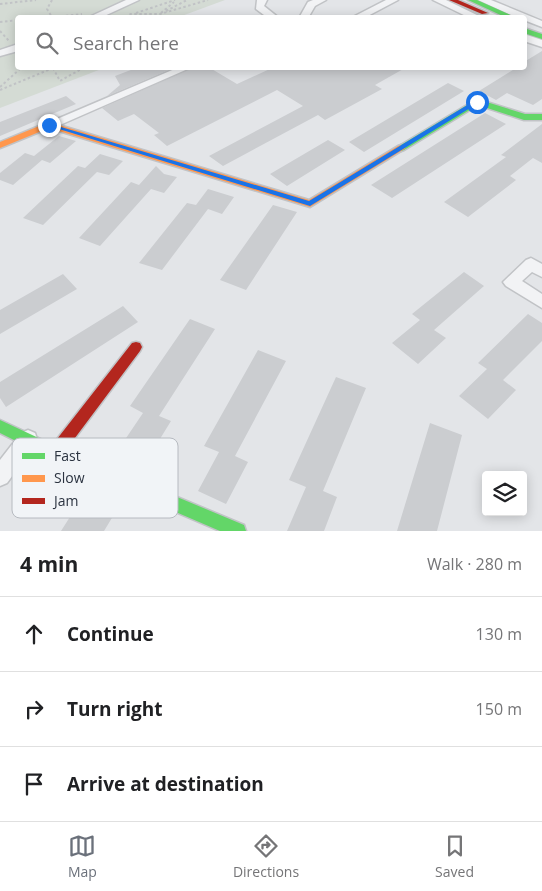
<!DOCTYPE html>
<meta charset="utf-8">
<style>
:root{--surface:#fff;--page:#f2f2f2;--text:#202124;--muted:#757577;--line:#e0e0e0;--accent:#6b717b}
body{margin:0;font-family:"Open Sans",sans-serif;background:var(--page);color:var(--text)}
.controls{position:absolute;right:15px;bottom:15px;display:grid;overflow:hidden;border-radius:5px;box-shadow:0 2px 12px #0003}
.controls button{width:45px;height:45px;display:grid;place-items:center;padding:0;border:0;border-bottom:1px solid var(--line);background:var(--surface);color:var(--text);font:25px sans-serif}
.stop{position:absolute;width:15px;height:15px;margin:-11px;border:4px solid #1a73e8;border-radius:50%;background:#fff}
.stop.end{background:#1a73e8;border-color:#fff;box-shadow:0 1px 5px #0008}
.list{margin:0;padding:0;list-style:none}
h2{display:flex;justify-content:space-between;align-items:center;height:65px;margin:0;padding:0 20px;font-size:21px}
h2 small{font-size:16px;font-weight:400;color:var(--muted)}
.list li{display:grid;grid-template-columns:32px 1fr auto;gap:15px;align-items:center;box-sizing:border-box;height:75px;padding:0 20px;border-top:1px solid var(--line)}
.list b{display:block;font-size:19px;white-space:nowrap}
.list em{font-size:16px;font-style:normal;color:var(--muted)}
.icon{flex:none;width:28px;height:28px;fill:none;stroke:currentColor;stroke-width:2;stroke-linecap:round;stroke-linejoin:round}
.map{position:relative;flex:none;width:542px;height:531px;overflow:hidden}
.search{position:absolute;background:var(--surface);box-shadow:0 2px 12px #0003;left:15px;right:15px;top:15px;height:55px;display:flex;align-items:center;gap:12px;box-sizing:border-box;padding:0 18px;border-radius:5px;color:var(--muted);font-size:19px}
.sheet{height:290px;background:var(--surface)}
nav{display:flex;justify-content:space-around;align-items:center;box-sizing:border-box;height:70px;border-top:1px solid var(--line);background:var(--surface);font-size:14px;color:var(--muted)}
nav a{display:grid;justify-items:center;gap:2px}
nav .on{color:var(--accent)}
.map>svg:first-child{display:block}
.green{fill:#d4dbd4}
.building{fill:#cbcdd0}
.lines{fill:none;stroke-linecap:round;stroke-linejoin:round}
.street-casing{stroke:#c1c3c6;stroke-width:3}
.fast-casing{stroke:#c1c3c6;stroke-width:3}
.slow-casing{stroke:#c1c3c6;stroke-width:3}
.jam-casing{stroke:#c1c3c6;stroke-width:3}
.path{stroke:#c1c3c6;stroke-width:2;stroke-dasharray:2.5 2.5;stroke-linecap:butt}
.street{fill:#f2f3f5;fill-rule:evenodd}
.fast{fill:#63d668;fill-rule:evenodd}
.slow{fill:#ff974d;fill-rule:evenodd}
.jam{fill:#b3261e;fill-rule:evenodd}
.route{fill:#1a73e8}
.key{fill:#f1f4f7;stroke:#b6bac0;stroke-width:1}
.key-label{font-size:14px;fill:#2b3340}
</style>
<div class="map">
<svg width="542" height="531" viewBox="0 0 542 531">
<rect width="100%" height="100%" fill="#e3e5e8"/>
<path class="green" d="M0 0H225L179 17 18 18V68H104L0 108Z"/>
<path class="building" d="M542 51V99L533 105 507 93 496 100 479 91 516 68H524V62Z
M136 68H173L107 96 120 85 115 76Z
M192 68H210L237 84 272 68H405L375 85 382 89 325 120 318 115 223 166 209 156 303 106 277 90 167 146 154 135 159 133 134 114 118 121 102 108Z
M448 83 464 91 364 152 349 142Z
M66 96 76 104 0 136V122Z
M485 113 506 124 392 198 371 185Z
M542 124V163L533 158 510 176 516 180 468 217 444 202 506 157 501 155Z
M59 136 76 141 50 163 42 160 13 185 0 180V173L25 153 34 156Z
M328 140 345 150 287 186 270 174Z
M100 154 123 161 109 175 97 172 43 225 23 218 78 166 85 168Z
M156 166 164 174 177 177 164 193 151 189 100 246 79 238 131 182 139 185Z
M208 189 234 197 222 214 208 209 162 270 139 263 187 203 196 205Z
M273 205 297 212 246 290 220 280Z
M464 272 484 286 434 330 446 338 418 364 392 343 420 320 412 314Z
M63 274 77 289 0 334V310Z
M123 306 138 322 6 407 0 398V382Z
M528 314 542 323V341L503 380 516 390 488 419 459 396 487 369 478 363Z
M190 319 215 329 159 416 171 421 147 460 120 447 143 413 130 406Z
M258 350 286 361 235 456 248 462 226 504 198 491 219 452 204 446Z
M336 377 366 388 323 491 337 497 324 531H287L306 487 289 480Z
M430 423 462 435 437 531H397Z
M89 487 121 503 104 531H61Z"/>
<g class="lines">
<g class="street-casing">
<path id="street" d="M126 0H139L100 18H87Z
M257 0H267L264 6 279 18H268L256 9Z
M313 0H326L315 6 308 18H299L308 2Z
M386 0H398L364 18H351Z
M433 0H446L483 18H470Z
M478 0H491L542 21V27L524 20V18H518Z
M524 34 542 40V47L524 41Z
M18 44V51L0 56V50Z
M177 68H190L53 128H45L43 125Z
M531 258 542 264V277L532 272 522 281 542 294V308L506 286 503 282 526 260Z
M28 430 35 433 37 439 35 445 7 483 0 486V460L21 433Z"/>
</g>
<g class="fast-casing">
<path id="fast" d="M468 0H477L517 18H507Z
M524 28 542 34V39L524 33Z
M477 99 525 114H542V120H524L478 105 404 150 401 151 396 148Z
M0 420 60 448 244 525 246 531H220L50 458 0 433Z"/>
</g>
<g class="slow-casing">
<path id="slow" d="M49 122 309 200 398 146 401 145 406 148 310 207 49 128 0 148V142Z"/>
</g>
<g class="jam-casing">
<path id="jam" d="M449 0H458L488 13 482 14Z
M136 342 140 343 142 347 140 351 60 458 55 460 50 458 48 453 50 448 132 343Z"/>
</g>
<path class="path" d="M52 0 47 9 52 17
M0 4 36 0
M166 11 187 0
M136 13 175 0
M161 13 174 2
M125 17 131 14H160L208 0
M46 18 82 14
M0 22 18 20
M0 31 9 41
M53 68 60 81 83 68
M0 87 21 68
M0 90 53 68"/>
<use href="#street" class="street"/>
<use href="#fast" class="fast"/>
<use href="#slow" class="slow"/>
<use href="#jam" class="jam"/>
</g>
<path class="route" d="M474 101 480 102 310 206 46 125 51 124 309 201Z"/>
<rect x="12" y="438" width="166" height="80" rx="8" class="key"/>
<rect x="22" y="453" width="23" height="6" fill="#63d668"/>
<rect x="22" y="475" width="23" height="7" fill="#ff974d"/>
<rect x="22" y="498" width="23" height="6" fill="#b3261e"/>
<g class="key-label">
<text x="54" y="461">Fast</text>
<text x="54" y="483">Slow</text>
<text x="54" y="506">Jam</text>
</g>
</svg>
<div class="controls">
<button><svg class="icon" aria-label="layers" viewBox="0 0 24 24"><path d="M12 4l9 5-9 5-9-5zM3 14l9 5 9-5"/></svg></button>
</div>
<div class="stop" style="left:477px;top:102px"></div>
<div class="stop end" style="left:49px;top:125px"></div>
<div class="search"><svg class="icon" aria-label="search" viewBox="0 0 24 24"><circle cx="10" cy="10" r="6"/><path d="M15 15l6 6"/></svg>Search here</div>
</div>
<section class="sheet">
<h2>4 min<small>Walk · 280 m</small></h2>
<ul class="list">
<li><svg class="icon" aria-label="ahead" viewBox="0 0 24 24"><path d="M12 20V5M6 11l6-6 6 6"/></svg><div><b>Continue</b></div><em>130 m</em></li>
<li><svg class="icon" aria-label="right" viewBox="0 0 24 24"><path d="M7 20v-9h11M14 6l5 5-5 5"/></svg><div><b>Turn right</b></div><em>150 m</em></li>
<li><svg class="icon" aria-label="arrive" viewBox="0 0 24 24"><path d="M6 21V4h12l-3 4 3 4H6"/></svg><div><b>Arrive at destination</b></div></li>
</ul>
</section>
<nav>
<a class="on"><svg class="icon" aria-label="map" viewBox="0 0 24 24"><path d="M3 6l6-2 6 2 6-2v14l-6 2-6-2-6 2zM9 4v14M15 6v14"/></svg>Map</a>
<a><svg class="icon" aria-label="directions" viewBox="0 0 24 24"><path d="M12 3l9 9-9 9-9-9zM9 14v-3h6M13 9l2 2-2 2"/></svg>Directions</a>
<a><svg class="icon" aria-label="saved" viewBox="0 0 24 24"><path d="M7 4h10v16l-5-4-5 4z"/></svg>Saved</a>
</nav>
